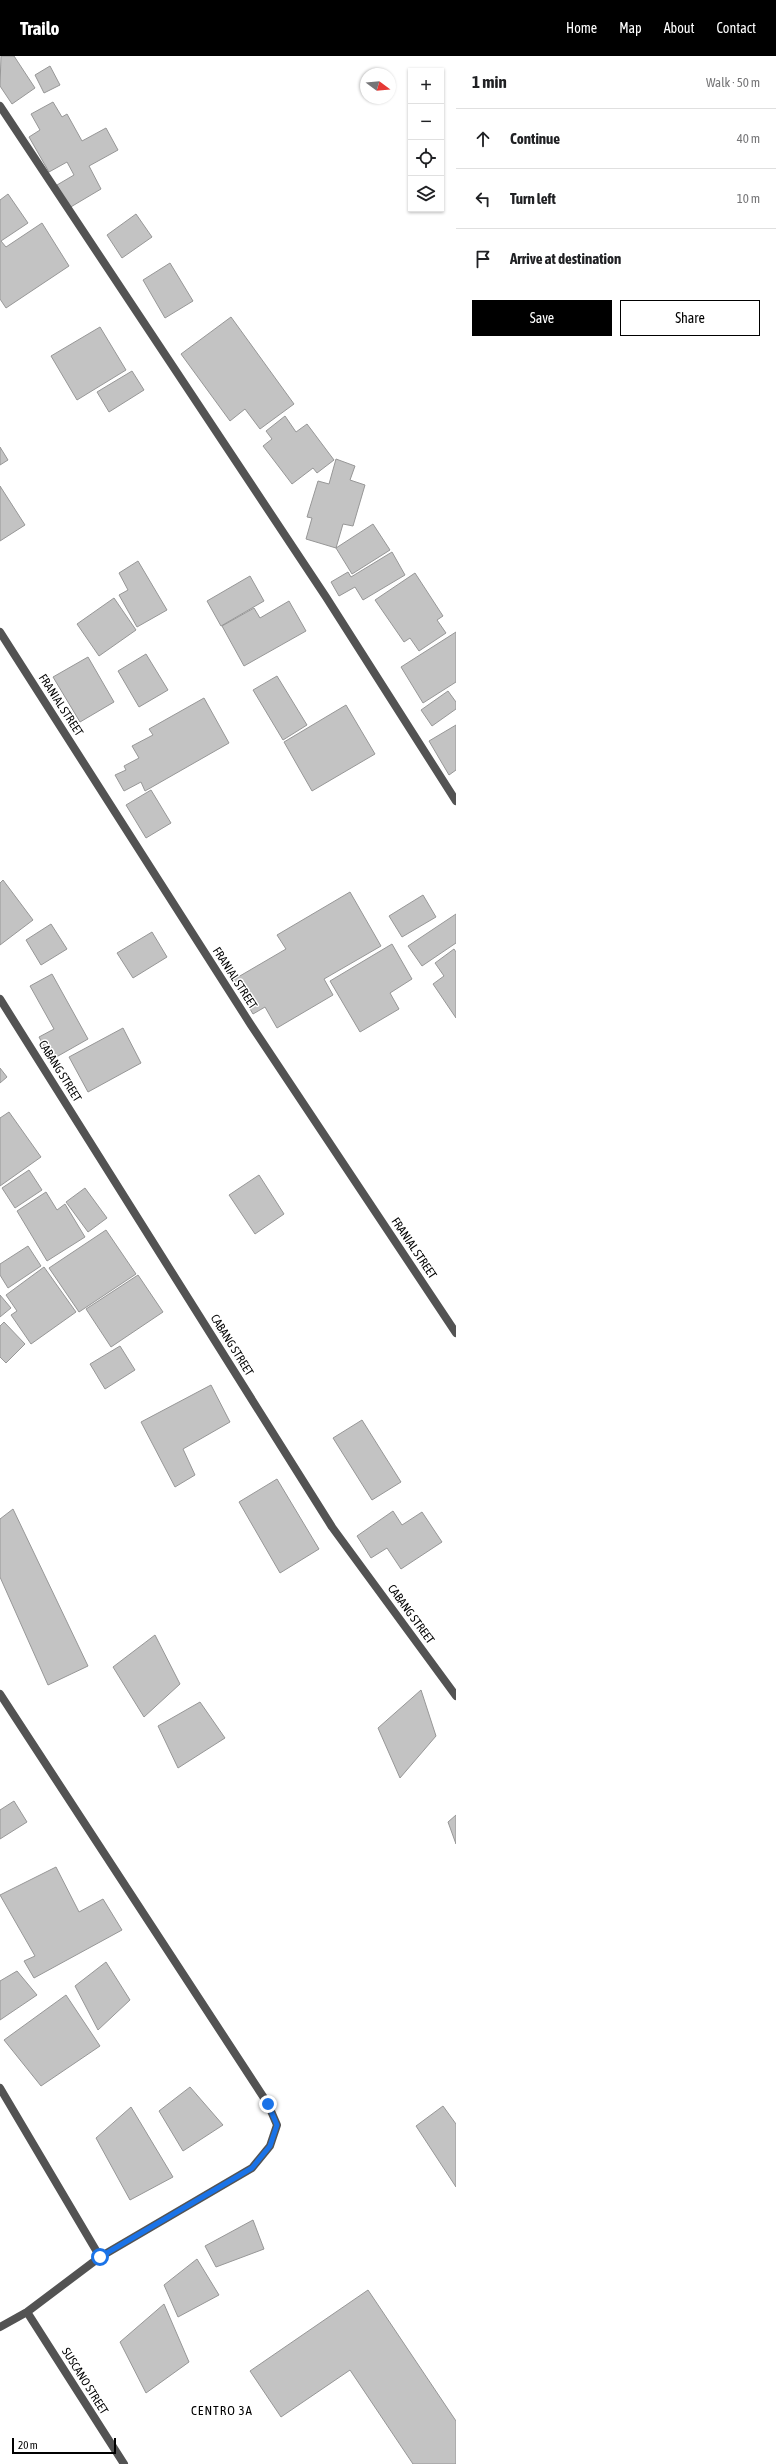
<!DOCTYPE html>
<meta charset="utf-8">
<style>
:root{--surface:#fff;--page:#f2f2f2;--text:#202124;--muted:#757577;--line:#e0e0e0;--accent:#000}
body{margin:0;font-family:"Asap Condensed",sans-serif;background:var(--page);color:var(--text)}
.controls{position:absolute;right:12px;top:12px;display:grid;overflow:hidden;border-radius:0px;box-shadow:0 1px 3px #0004}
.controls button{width:36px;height:36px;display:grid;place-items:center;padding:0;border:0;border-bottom:1px solid var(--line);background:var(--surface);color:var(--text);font:20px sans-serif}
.compass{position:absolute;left:360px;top:12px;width:36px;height:36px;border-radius:50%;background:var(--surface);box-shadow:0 1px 3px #0004;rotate:106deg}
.scale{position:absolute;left:12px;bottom:10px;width:104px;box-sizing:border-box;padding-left:4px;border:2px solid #000;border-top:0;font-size:11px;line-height:14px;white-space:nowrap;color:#000;-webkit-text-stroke:3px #fff;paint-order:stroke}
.stop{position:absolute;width:12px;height:12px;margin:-9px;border:3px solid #1a73e8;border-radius:50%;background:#fff}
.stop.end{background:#1a73e8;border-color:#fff;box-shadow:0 1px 4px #0008}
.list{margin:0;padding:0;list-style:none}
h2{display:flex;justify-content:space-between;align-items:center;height:52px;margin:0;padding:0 16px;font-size:17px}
h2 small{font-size:13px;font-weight:400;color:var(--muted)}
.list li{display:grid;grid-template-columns:26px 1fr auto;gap:12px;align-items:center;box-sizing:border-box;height:60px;padding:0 16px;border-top:1px solid var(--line)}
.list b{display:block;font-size:15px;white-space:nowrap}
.list em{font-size:13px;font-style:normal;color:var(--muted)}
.actions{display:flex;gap:8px;padding:12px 16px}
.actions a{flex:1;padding:9px 0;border:1px solid var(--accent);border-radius:0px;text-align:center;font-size:14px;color:var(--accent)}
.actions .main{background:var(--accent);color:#fff}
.icon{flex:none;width:22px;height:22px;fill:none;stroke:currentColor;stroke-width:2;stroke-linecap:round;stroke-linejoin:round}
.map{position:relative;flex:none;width:456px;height:2408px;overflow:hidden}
header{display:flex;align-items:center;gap:24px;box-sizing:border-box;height:56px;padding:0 20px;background:var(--accent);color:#fff}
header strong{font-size:19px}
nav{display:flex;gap:22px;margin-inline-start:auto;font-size:14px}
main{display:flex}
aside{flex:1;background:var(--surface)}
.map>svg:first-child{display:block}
.building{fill:#c3c3c3;stroke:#979797}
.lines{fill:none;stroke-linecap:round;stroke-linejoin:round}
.minor{stroke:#535353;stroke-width:8}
.route{stroke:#1a73e8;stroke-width:5}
.labels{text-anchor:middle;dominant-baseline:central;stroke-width:3;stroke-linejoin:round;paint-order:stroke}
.street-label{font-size:12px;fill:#000;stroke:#fff}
.neighbourhood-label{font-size:13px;letter-spacing:1px;fill:#000;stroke:#fff}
</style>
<header>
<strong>Trailo</strong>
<nav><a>Home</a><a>Map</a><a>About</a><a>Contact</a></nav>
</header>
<main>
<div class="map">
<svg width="456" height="2408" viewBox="0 0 456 2408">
<rect width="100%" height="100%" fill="#fff"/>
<path class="building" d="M1 0H14L35 32 12 48 0 30Z
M50 10 60 29 44 37 35 19Z
M53 46 62 61 67 58 82 85 106 72 118 94 89 110 101 133 69 152 57 129 74 119 67 106 49 116 29 81 40 74 31 58Z
M8 138 28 167 1 185 6 191 42 167 69 210 6 252 0 243V144Z
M136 158 152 181 122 202 107 179Z
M170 207 193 245 165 262 143 224Z
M231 261 294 348 260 373 245 353 230 365 181 298Z
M100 271 126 314 77 344 51 300Z
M132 315 144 334 109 356 97 336Z
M285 360 296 376 307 368 334 404 317 417 313 412 292 428 263 390 272 383 266 375Z
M0 391 8 404 0 409Z
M336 403 355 410 350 424 365 429 353 470 343 468 336 492 306 483 312 462 307 461 318 425 329 428Z
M0 430 25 469 0 485Z
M373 468 390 494 352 518 336 492Z
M392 496 405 519 363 544 355 531 339 540 331 526 348 516 351 521Z
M138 505 167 554 137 571 119 539 128 534 119 517Z
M415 517 443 560 437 564 446 577 419 595 410 582 404 586 375 544Z
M250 520 264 545 221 570 207 545Z
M114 542 136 574 99 600 77 568Z
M289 545 306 575 244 610 222 570 254 552 260 562Z
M456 576V626L423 647 401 611Z
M146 598 168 634 139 651 118 615Z
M88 601 114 646 80 666 53 621Z
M277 620 307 669 283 684 253 634Z
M448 635 456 646V653L432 670 421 654Z
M204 642 229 687 145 735 141 726 124 735 115 719 126 714 124 710 139 702 132 690 153 679 149 673Z
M346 649 375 698 312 735 284 686Z
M456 669V714L449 719 429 685Z
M151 734 171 767 146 782 126 749Z
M3 824 33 864 0 889V827Z
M350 836 381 890 324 923 333 939 277 972 265 951 253 958 233 924 286 893 277 879Z
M423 839 436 861 402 881 389 860Z
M456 858V887L422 910 408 890Z
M51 868 67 893 41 909 26 884Z
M152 876 167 901 133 922 117 897Z
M392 888 412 923 390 937 399 953 360 976 330 925Z
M454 893 456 896V962L433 928 444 920 435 907Z
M52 918 88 983 51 1004 39 981 54 973 30 930Z
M123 972 141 1007 88 1036 69 1001Z
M0 1012 7 1021 0 1027Z
M9 1056 41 1101 0 1130V1062Z
M29 1114 42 1134 15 1152 2 1132Z
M259 1119 284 1158 255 1178 229 1139Z
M85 1132 107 1162 88 1176 66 1146Z
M46 1136 57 1154 65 1148 85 1181 47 1205 17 1155Z
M106 1174 136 1218 79 1256 49 1212Z
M28 1190 41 1210 8 1232 0 1219V1208Z
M44 1211 76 1256 31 1288 11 1259 17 1255 6 1239Z
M138 1219 163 1256 111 1291 86 1253Z
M0 1239 11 1252 0 1261Z
M4 1266 25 1288 6 1307 0 1301V1270Z
M120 1290 135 1314 105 1333 90 1308Z
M211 1329 230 1366 183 1393 195 1419 175 1431 141 1366Z
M362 1364 401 1426 372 1444 333 1382Z
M277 1423 319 1493 280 1517 239 1446Z
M13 1453 88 1610 48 1629 0 1521V1463Z
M393 1455 402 1469 422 1456 442 1486 401 1513 387 1492 371 1502 357 1480Z
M155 1579 180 1628 144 1661 113 1611Z
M421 1634 436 1680 400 1722 378 1672Z
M200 1646 225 1682 178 1712 158 1670Z
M14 1745 27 1766 0 1783V1754Z
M456 1759V1788L448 1766Z
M56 1811 79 1856 103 1843 122 1874 34 1922 24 1905 35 1900 0 1839Z
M106 1906 130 1944 98 1974 75 1930Z
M17 1915 37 1939 0 1964V1925Z
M66 1939 100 1990 41 2030 4 1984Z
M190 2031 223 2069 183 2095 159 2055Z
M443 2050 456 2068V2131L416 2070Z
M131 2051 173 2121 130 2144 96 2082Z
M253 2164 264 2193 216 2211 205 2190Z
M197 2203 219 2239 178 2261 164 2229Z
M368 2234 456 2365V2408H413L350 2314 281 2361 250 2315Z
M164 2248 189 2306 146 2337 120 2286Z"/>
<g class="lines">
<path class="minor" d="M0 50 326 541 456 745
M0 576 251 969 456 1277
M0 943 332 1471 456 1640
M0 1638 268 2048 277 2069 270 2090 252 2112 100 2201 27 2256 0 2271
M0 2032 100 2201
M27 2256 124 2408"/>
</g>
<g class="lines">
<path class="route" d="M100 2201 252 2112 270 2090 277 2069 268 2048"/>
</g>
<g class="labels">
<g class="street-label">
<text transform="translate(61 649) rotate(57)">FRANIAL STREET</text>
<text transform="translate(235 922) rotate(57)">FRANIAL STREET</text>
<text transform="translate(60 1015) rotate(58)">CABANG STREET</text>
<text transform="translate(414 1192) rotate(56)">FRANIAL STREET</text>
<text transform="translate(232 1289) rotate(58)">CABANG STREET</text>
<text transform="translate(411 1558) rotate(54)">CABANG STREET</text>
<text transform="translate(85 2325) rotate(58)">SUSCANO STREET</text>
</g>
<g class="neighbourhood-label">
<text x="222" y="2354">CENTRO 3A</text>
</g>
</g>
</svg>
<div class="controls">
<button>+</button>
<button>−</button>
<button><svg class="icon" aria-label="locate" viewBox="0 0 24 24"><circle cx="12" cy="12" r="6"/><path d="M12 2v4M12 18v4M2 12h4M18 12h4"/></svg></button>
<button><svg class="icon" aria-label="layers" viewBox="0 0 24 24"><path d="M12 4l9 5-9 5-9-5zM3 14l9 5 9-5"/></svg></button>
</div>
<svg class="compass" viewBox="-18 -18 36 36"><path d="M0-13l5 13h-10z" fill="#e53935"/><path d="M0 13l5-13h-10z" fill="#757577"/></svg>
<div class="scale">20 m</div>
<div class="stop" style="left:100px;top:2201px"></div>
<div class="stop end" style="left:268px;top:2048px"></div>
</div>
<aside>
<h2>1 min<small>Walk · 50 m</small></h2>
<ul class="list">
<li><svg class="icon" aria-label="ahead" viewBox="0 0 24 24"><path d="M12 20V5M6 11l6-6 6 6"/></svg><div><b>Continue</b></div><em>40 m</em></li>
<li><svg class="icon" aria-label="left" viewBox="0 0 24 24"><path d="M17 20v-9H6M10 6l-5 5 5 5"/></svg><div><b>Turn left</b></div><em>10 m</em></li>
<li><svg class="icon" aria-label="arrive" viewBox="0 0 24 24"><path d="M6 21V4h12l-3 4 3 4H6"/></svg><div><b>Arrive at destination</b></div></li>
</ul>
<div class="actions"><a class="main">Save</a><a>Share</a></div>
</aside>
</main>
